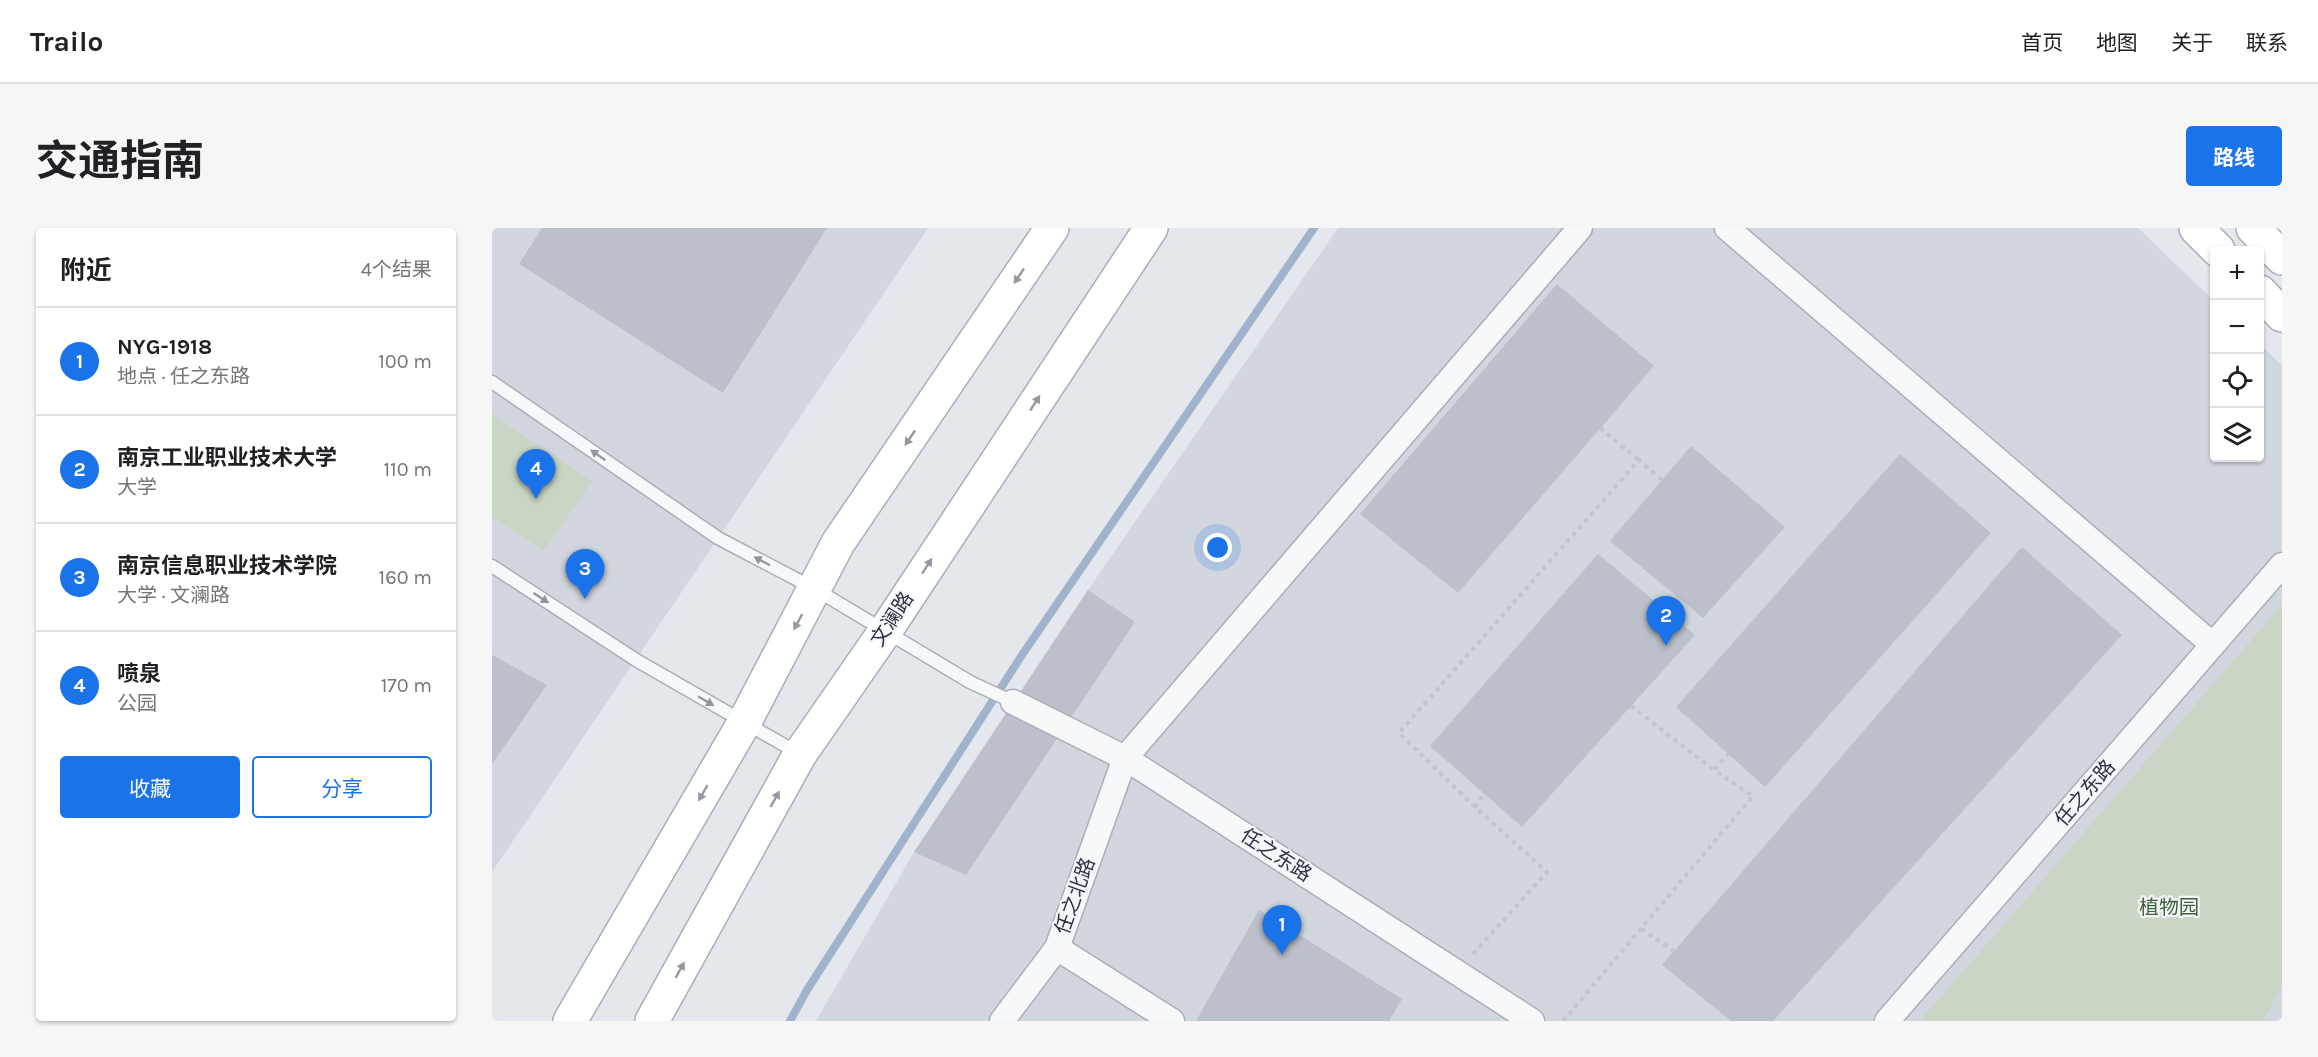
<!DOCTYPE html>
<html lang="zh">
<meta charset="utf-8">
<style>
:root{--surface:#fff;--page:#f6f6f6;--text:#202124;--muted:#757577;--line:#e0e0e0;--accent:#1a73e8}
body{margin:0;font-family:Karla,"Noto Sans SC",sans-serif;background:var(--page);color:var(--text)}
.controls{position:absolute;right:18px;top:18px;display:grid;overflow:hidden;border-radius:6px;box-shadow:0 2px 4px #0004}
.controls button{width:54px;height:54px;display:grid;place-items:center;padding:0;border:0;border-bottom:2px solid var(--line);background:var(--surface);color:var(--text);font:30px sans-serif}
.you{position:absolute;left:726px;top:320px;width:21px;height:21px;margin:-15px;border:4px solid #fff;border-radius:50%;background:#1a73e8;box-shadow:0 0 0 9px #1a73e833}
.badge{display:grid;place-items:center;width:39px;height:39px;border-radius:50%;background:var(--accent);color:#fff;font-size:20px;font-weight:700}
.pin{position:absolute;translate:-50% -50px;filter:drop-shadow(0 2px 3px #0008)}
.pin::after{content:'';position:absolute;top:32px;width:21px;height:18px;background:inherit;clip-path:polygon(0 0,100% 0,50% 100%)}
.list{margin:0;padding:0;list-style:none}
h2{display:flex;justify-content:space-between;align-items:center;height:78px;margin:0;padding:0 24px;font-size:26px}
h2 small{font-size:20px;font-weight:400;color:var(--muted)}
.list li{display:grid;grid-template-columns:39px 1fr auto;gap:18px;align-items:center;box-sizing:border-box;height:108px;padding:0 24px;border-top:2px solid var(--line)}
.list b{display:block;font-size:22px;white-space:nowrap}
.list p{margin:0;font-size:20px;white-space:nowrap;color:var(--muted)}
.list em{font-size:20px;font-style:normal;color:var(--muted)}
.actions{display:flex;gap:12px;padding:18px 24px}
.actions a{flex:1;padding:14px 0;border:2px solid var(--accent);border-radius:6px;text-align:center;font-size:21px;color:var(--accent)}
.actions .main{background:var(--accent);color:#fff}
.icon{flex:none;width:33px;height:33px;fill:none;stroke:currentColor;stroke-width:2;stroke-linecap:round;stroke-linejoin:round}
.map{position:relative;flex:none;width:1790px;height:793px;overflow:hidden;border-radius:6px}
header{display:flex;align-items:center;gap:36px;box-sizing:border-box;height:84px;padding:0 30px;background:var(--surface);border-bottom:2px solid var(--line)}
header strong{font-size:28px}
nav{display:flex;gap:33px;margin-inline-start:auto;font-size:21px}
.intro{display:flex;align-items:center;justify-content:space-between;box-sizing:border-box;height:144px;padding:0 36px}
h1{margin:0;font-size:42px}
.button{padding:15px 27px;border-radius:6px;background:var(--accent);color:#fff;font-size:21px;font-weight:700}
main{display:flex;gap:36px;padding:0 36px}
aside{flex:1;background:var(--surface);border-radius:6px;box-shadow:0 2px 4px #0004}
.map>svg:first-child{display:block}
.built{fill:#d2d6de}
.green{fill:#c9d6c5}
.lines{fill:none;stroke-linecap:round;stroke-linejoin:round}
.stream{stroke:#9fb4cc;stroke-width:8}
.building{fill:#bbc0ca}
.lane-casing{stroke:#a9aeb7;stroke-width:15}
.street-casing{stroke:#a9aeb7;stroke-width:27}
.secondary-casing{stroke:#a9aeb7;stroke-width:36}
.path{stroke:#c2c5cb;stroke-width:4;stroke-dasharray:4.5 4.5;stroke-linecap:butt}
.lane{stroke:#f7f8fa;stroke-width:12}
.street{stroke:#f7f8fa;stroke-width:24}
.secondary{stroke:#fff;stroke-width:33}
.oneway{fill:#959aa2}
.oneway2{fill:#9196a0}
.labels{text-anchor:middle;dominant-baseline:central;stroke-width:4.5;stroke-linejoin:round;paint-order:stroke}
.street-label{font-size:20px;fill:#2b3445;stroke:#f4f6f9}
.park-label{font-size:20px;fill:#3f6138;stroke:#f4f6f9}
</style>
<header>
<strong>Trailo</strong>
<nav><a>首页</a><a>地图</a><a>关于</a><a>联系</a></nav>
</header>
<div class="intro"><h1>交通指南</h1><a class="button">路线</a></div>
<main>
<aside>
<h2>附近<small>4个结果</small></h2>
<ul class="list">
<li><span class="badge">1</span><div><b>NYG-1918</b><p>地点 · 任之东路</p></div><em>100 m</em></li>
<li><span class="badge">2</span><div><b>南京工业职业技术大学</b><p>大学</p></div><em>110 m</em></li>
<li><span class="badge">3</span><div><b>南京信息职业技术学院</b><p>大学 · 文澜路</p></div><em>160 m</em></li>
<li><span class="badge">4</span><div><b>喷泉</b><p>公园</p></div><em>170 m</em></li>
</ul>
<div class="actions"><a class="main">收藏</a><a>分享</a></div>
</aside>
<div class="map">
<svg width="1790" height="793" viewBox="0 0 1790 793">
<rect width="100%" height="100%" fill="#e4e7ec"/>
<path class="built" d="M0 0H436L0 644Z
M846 0H1646L1722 73V230H1768V116L1790 138V793H324L422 624 596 362Z"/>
<path class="green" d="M0 186 100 253 52 323 0 289Z
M1790 377V758L1771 793H1428Z"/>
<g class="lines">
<path class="stream" d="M298 793 315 762 530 427 822 0"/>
</g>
<path class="building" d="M50 0H335L231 165 27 36Z
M1065 56 1162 138 966 365 868 286Z
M1199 218 1293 299 1211 390 1118 313Z
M1408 226 1499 305 1273 559 1184 479Z
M1530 319 1630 407 1281 793H1239L1170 737Z
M1106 326 1203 407 1030 599 938 518Z
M596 362 643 394 474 647 422 624Z
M0 427 55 457 0 536Z
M767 682 910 771 897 793H704Z"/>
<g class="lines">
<g class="lane-casing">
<path id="lane" d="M0 154 226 310 323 361 478 454 521 474
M0 338 144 432 306 525"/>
</g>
<g class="street-casing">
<path id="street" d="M1235 0 1721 417
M521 474 633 530 1040 793
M565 720 680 793
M510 793 565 720 633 530 1088 0
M1395 793 1790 337"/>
</g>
<g class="secondary-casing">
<path id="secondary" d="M1704 0 1726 22
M1761 0 1790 30
M1768 64 1790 87
M78 793 252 495 346 315 560 0
M160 793 308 526 394 402 659 0"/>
</g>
<path class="path" d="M1108 200 1147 232
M1139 478 1222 542
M983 579 907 505 1147 232 1170 252
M1149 701 1182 723
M981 726 1055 644 983 579 992 566
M1071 793 1261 568 1222 542 1236 526"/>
<use href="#lane" class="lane"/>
<use href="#street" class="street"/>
<use href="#secondary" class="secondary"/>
</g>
<defs><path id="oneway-solid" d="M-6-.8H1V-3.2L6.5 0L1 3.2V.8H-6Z" transform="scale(1.5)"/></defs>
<g class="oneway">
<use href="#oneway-solid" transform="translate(527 48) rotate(124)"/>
<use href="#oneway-solid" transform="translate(543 175) rotate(-57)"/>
<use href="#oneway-solid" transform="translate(418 210) rotate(124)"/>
<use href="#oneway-solid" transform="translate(435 338) rotate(-57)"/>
<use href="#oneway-solid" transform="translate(306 394) rotate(118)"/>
<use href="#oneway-solid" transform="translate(211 565) rotate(120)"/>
<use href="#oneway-solid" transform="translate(283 571) rotate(-61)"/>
<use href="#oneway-solid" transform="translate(188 742) rotate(-61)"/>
</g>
<g class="oneway2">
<use href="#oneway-solid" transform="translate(106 227) rotate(-145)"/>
<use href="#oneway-solid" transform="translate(270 333) rotate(-152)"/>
<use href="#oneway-solid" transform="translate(49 370) rotate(33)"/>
<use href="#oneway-solid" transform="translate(214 473) rotate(30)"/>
</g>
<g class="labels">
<g class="street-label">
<text transform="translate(400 391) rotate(-57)">文澜路</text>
<text transform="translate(1593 565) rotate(-49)">任之东路</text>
<text transform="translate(784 627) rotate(33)">任之东路</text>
<text transform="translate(583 668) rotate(-70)">任之北路</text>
</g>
<g class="park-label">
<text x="1677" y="679">植物园</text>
</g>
</g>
</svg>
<div class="controls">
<button>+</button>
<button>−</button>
<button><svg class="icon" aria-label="locate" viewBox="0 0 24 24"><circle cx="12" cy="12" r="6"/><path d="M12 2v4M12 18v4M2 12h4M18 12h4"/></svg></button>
<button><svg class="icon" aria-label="layers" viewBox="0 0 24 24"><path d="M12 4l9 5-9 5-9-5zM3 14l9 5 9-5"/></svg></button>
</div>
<div class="you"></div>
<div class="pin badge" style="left:790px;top:727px">1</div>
<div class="pin badge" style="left:1174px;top:418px">2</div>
<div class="pin badge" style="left:93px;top:371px">3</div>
<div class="pin badge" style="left:44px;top:271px">4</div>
</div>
</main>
